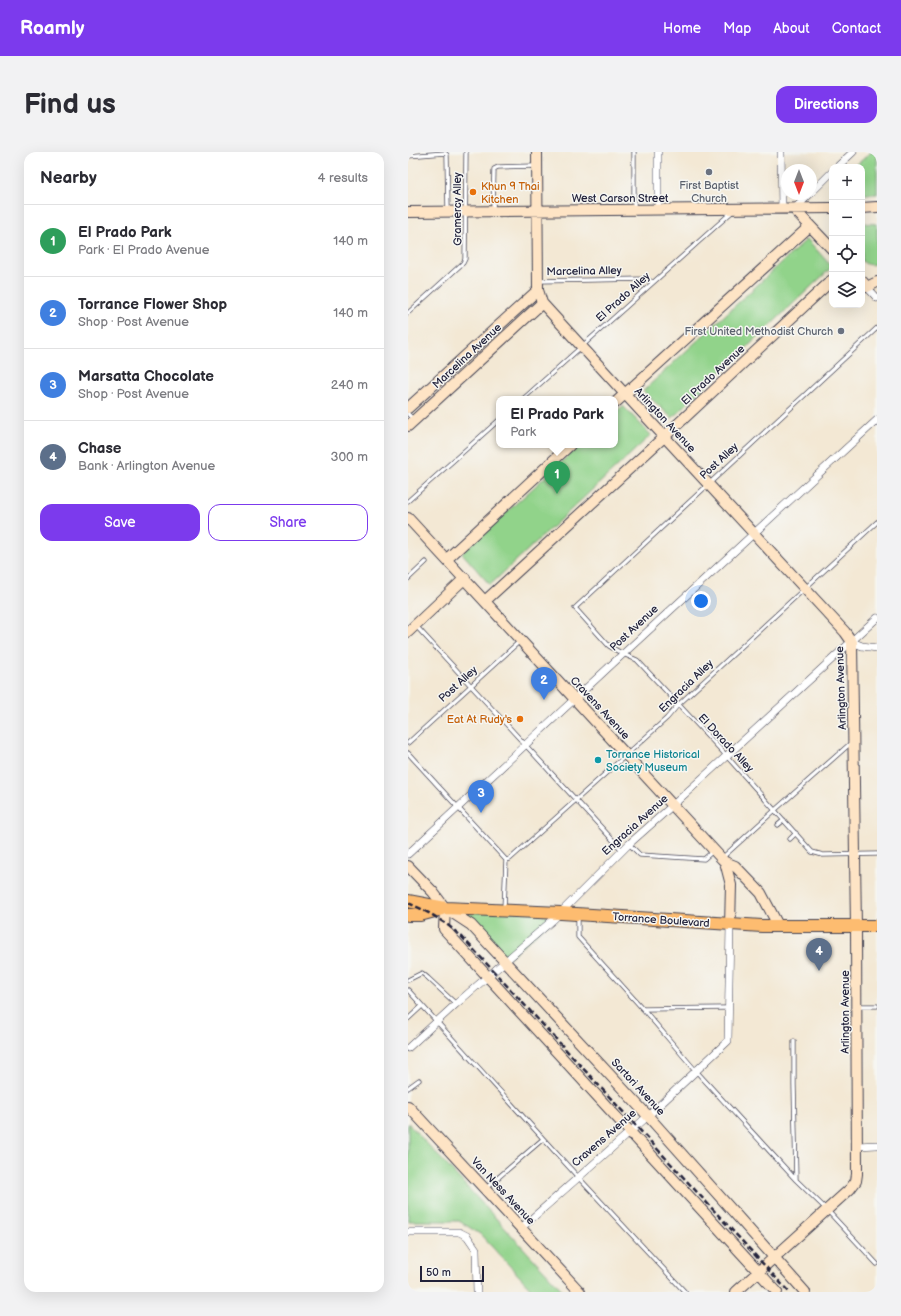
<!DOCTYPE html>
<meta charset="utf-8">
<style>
:root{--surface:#fff;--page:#f2f2f3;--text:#2b2b33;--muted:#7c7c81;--line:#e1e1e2;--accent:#7c3aed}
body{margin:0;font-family:"Balsamiq Sans",sans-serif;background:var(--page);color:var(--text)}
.controls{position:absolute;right:12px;top:12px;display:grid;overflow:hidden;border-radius:8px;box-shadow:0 4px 16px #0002}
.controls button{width:36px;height:36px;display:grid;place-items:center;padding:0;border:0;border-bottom:1px solid var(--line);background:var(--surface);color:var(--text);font:20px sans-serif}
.compass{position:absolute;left:373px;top:12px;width:36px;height:36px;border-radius:50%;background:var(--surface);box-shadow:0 4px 16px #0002;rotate:180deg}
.scale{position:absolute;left:12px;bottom:10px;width:64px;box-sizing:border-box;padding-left:4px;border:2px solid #22223b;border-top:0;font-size:11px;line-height:14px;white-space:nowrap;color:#22223b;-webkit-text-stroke:3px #f6f6f2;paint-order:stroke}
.you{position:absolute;left:293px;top:449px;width:14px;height:14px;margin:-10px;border:3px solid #fff;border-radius:50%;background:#1a73e8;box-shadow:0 0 0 6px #1a73e833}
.badge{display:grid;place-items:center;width:26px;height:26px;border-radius:50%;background:var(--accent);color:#fff;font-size:13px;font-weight:700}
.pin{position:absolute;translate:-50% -33px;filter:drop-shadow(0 1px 2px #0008)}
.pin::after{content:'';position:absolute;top:21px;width:14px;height:12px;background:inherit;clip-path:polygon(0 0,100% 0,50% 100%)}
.popup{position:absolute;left:88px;top:244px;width:122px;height:52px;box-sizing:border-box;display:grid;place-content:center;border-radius:8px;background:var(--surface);filter:drop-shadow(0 1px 3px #0005);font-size:13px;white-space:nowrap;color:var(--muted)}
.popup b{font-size:15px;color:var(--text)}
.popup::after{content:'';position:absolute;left:50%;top:100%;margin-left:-8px;border:8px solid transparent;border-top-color:var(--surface)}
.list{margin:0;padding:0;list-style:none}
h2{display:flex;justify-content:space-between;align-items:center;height:52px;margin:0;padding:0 16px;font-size:17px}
h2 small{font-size:13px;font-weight:400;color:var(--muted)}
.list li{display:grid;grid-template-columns:26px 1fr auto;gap:12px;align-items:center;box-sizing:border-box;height:72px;padding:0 16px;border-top:1px solid var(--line)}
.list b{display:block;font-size:15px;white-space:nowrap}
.list p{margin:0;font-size:13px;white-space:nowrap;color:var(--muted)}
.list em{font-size:13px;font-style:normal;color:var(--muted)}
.actions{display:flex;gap:8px;padding:12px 16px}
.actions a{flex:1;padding:9px 0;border:1px solid var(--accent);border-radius:12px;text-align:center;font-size:14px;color:var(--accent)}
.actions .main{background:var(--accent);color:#fff}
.icon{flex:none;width:22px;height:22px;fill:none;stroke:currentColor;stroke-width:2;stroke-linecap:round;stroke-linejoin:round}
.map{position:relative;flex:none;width:469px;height:1140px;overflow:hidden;border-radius:12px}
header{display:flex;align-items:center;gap:24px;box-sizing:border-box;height:56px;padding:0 20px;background:var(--accent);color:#fff}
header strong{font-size:19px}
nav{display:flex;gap:22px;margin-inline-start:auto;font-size:14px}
.intro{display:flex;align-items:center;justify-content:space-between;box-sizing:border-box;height:96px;padding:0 24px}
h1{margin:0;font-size:28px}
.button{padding:10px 18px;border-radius:12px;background:var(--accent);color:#fff;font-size:14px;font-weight:700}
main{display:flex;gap:24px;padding:0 24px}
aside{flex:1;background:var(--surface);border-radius:12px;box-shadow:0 4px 16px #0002}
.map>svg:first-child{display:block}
.green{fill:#91d38a;stroke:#5a7a62}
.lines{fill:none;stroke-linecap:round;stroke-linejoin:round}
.lane-casing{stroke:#414052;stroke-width:5}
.street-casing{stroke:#414052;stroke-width:8}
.secondary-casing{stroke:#414052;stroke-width:12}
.primary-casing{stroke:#414052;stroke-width:14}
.lane{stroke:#fff;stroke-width:3.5}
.street{stroke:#fff;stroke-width:7}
.secondary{stroke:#fee4c5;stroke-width:10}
.primary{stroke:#fdbc6f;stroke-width:12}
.rail{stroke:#22223b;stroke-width:2.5;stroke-dasharray:6 3;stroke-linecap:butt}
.worship-dot{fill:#6b7280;stroke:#f6f6f2;stroke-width:1.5}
.food-dot{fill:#e8710a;stroke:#f6f6f2;stroke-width:1.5}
.culture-dot{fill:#0f9aa8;stroke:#f6f6f2;stroke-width:1.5}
.labels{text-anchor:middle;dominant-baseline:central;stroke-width:3;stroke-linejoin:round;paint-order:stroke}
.worship-label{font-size:11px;fill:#5b616d;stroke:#f6f6f2}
.food-label{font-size:11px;fill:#c56008;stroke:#f6f6f2;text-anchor:start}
.street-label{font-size:11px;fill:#22223b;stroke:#f6f6f2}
.culture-label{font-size:11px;fill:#0d838f;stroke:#f6f6f2;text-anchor:start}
</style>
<header>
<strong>Roamly</strong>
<nav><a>Home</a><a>Map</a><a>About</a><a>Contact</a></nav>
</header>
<div class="intro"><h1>Find us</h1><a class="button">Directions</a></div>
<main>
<aside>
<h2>Nearby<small>4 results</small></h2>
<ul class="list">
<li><span class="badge" style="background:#2e9e5b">1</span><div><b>El Prado Park</b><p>Park · El Prado Avenue</p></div><em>140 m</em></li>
<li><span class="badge" style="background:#3f7fe0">2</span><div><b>Torrance Flower Shop</b><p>Shop · Post Avenue</p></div><em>140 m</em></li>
<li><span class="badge" style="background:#3f7fe0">3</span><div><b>Marsatta Chocolate</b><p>Shop · Post Avenue</p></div><em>240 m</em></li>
<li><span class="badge" style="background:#5c6f8a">4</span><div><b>Chase</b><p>Bank · Arlington Avenue</p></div><em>300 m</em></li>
</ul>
<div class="actions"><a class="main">Save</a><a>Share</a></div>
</aside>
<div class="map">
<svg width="469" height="1140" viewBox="0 0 469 1140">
<rect width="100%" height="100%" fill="#f6f6f2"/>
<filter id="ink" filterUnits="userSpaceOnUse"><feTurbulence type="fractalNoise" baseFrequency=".025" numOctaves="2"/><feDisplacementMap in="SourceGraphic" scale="8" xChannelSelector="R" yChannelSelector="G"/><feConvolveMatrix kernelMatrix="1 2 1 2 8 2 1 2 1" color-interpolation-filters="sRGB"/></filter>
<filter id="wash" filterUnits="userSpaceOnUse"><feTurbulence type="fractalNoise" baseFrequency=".012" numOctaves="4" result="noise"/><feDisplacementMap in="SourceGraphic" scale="16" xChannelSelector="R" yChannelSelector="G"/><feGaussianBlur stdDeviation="0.9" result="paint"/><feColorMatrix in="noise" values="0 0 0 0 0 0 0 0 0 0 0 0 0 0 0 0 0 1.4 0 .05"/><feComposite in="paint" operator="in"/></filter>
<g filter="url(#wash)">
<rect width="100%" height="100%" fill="#f3e8d4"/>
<path class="green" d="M463 0H469V42H454V15H446Z
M454 71 469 72V111C464 114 458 113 454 109Z
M399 87 424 115 264 266 235 239Z
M215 254 243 283 82 433 54 401 172 293H207V261Z
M51 756 153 761 97 809 63 773Z
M0 971 156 1140H126L72 1082 51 1069H0Z"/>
</g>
<g filter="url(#ink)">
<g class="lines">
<g class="lane-casing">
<path id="lane" d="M226 0V57
M0 4 37 1 39 3 40 58
M85 58 86 17 90 15 128 14
M131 129 237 127 245 130
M0 161 55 111 57 107 58 0
M469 176 167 456 201 494 215 502 229 508 314 599 404 700 415 703 469 702
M115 247 325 59
M0 262 6 268
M0 349 91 268
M0 427 18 410
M8 474 214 698
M0 591 112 489
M0 601 98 708
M370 673 376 668
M382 687 388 681
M221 692 232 703 296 707 305 699
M314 706 367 658 444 590
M98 708 102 707 226 596 259 566 270 553 469 370
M96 757 98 708
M170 764V785L235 857 288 919 388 1028 419 1058 469 1112
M0 828 14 821 20 826 48 852
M0 838 170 1025 277 1140
M450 854H469
M235 857 320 856
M0 867 14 854
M386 889V933L388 1028
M0 936 11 928
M78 1036 135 987"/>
</g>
<g class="street-casing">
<path id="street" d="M250 0V57
M373 0 374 57
M429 15 445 0
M403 41 424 20
M386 57 402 42
M459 135 469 146
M444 490 454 494 469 496
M0 702 215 502 469 268
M0 896 48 852 146 767 221 692 265 653 469 466
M449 994 469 993
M113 1076 240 964 320 889 322 773
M0 1080H51L59 1084 68 1097 69 1140"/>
</g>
<g class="secondary-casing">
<path id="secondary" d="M129 0 130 138 134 151 217 242 437 480 444 490 448 775 449 1022 448 1029 442 1037 328 1140
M454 56 469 55
M386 57 424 97
M0 60 424 56
M454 129 459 135 469 130
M207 251 402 74
M0 256 130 138
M0 274 134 151
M0 366 314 707 317 710 327 714 353 741 371 775
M39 407 162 293
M77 449 257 284 424 128
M0 480 57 426
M317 710 323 733 322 773
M0 714 25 740 37 756 63 773 240 964 397 1140
M37 756 36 777 369 1140
M0 954 172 1140"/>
</g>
<g class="primary-casing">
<path id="primary" d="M0 749 37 756 153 761 354 774H469
M0 763H12L34 757"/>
</g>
<use href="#lane" class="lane"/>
<use href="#street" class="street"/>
<use href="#secondary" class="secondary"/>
<use href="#primary" class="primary"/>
<path class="rail" d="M0 751C20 759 39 771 55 786L381 1140"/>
</g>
</g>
<g class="worship-dot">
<circle cx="301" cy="20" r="4"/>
<circle cx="433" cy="179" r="4"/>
</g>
<g class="food-dot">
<circle cx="65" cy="40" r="4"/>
<circle cx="112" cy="567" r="4"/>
</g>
<circle class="culture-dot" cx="190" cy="608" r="4"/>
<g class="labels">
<g class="worship-label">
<text x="301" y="33">First Baptist<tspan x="301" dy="13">Church</tspan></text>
<text x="425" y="179" text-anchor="end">First United Methodist Church</text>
</g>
<g class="food-label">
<text x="73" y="34">Khun 9 Thai<tspan x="73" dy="13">Kitchen</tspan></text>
<text x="104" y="567" text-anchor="end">Eat At Rudy's</text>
</g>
<g class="street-label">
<text x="212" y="46">West Carson Street</text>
<text transform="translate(49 57) rotate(-90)">Gramercy Alley</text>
<text transform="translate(176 119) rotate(-1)">Marcelina Alley</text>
<text transform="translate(215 145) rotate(-42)">El Prado Alley</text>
<text transform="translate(59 204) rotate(-43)">Marcelina Avenue</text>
<text transform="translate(305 223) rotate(-43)">El Prado Avenue</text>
<text transform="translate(257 268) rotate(47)">Arlington Avenue</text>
<text transform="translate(311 309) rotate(-43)">Post Alley</text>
<text transform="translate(226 476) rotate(-43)">Post Avenue</text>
<text transform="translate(50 532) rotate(-42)">Post Alley</text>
<text transform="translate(278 534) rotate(-44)">Engracia Alley</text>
<text transform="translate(433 536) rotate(-92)">Arlington Avenue</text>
<text transform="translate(192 556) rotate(47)">Cravens Avenue</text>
<text transform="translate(318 591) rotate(47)">El Dorado Alley</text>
<text transform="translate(227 673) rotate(-42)">Engracia Avenue</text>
<text transform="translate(253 768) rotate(4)">Torrance Boulevard</text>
<text transform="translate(437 860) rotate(-90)">Arlington Avenue</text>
<text transform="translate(230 935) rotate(47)">Sartori Avenue</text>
<text transform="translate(196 986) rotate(-41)">Cravens Avenue</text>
<text transform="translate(95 1039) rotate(47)">Van Ness Avenue</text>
</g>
<g class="culture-label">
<text x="198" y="602">Torrance Historical<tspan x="198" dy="13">Society Museum</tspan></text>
</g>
</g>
</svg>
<div class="controls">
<button>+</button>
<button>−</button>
<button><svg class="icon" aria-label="locate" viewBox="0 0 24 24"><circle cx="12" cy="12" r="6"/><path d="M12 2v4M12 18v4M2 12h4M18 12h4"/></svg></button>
<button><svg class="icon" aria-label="layers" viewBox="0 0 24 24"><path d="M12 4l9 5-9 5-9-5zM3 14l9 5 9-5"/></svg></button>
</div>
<svg class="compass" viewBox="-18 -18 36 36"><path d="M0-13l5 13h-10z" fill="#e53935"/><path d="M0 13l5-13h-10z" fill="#7c7c81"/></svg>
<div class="scale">50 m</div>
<div class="you"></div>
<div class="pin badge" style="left:149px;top:342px;background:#2e9e5b">1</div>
<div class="popup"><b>El Prado Park</b>Park</div>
<div class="pin badge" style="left:136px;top:548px;background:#3f7fe0">2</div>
<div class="pin badge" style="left:73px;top:661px;background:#3f7fe0">3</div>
<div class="pin badge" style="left:411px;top:819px;background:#5c6f8a">4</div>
</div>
</main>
